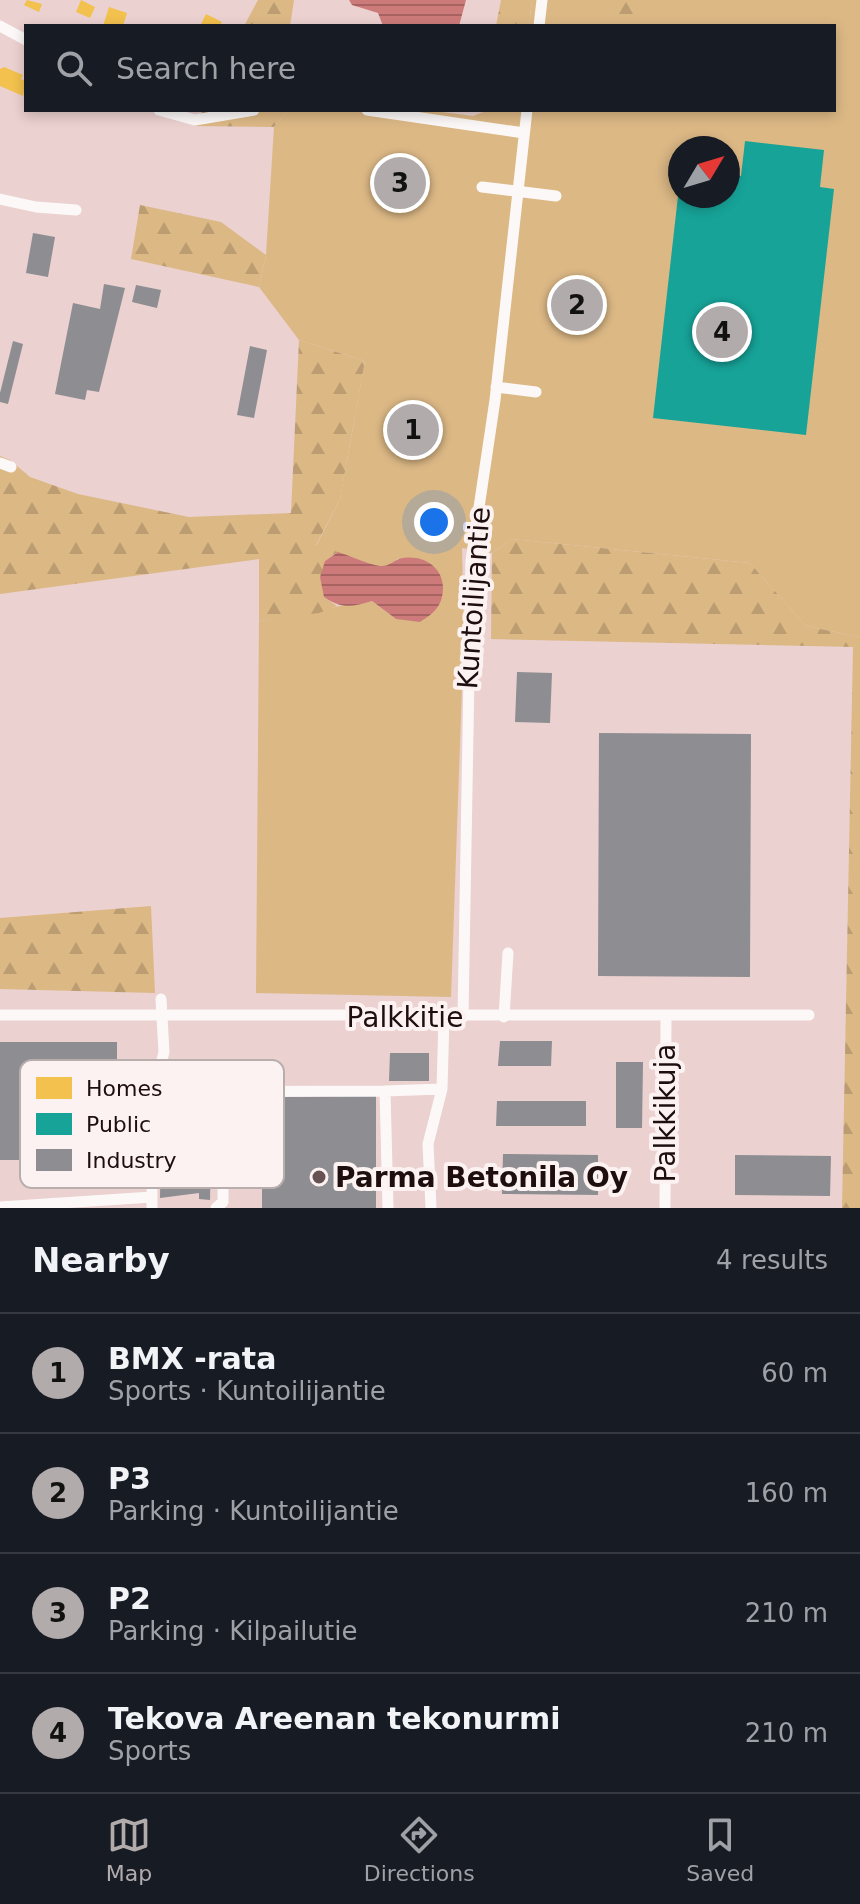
<!DOCTYPE html>
<meta charset="utf-8">
<style>
:root{--surface:#171b24;--page:#20242c;--text:#f1f3f6;--muted:#9ea1a6;--line:#363941;--accent:#b2abac}
body{margin:0;font-family:"DejaVu Sans",sans-serif;background:var(--page);color:var(--text)}
.compass{position:absolute;left:668px;top:136px;width:72px;height:72px;border-radius:50%;background:var(--surface);box-shadow:0 4px 12px #0003;rotate:52deg}
.you{position:absolute;left:434px;top:522px;width:28px;height:28px;margin:-20px;border:6px solid #fff;border-radius:50%;background:#1a73e8;box-shadow:0 0 0 12px #1a73e833}
.badge{display:grid;place-items:center;width:52px;height:52px;border-radius:50%;background:var(--accent);color:#111;font-size:26px;font-weight:700}
.pin{position:absolute;translate:-50% -50%;border:4px solid #fff;box-shadow:0 2px 8px #0006}
.list{margin:0;padding:0;list-style:none}
h2{display:flex;justify-content:space-between;align-items:center;height:104px;margin:0;padding:0 32px;font-size:34px}
h2 small{font-size:26px;font-weight:400;color:var(--muted)}
.list li{display:grid;grid-template-columns:52px 1fr auto;gap:24px;align-items:center;box-sizing:border-box;height:120px;padding:0 32px;border-top:2px solid var(--line)}
.list b{display:block;font-size:30px;white-space:nowrap}
.list p{margin:0;font-size:26px;white-space:nowrap;color:var(--muted)}
.list em{font-size:26px;font-style:normal;color:var(--muted)}
.icon{flex:none;width:44px;height:44px;fill:none;stroke:currentColor;stroke-width:2;stroke-linecap:round;stroke-linejoin:round}
.map{position:relative;flex:none;width:860px;height:1208px;overflow:hidden}
.search{position:absolute;background:var(--surface);box-shadow:0 4px 12px #0003;left:24px;right:24px;top:24px;height:88px;display:flex;align-items:center;gap:20px;box-sizing:border-box;padding:0 28px;border-radius:0px;color:var(--muted);font-size:30px}
.sheet{height:584px;background:var(--surface)}
nav{display:flex;justify-content:space-around;align-items:center;box-sizing:border-box;height:112px;border-top:2px solid var(--line);background:var(--surface);font-size:22px;color:var(--muted)}
nav a{display:grid;justify-items:center;gap:4px}
nav .on{color:var(--accent)}
.map>svg:first-child{display:block}
.grass{fill:#dcb885;fill-rule:evenodd}
.forest{fill:url(#forest-firs)}
.water{fill:url(#water-rules)}
.homes{fill:#f2c14e}
.public{fill:#17a398}
.industry{fill:#8d8d92}
.lines{fill:none;stroke-linecap:round;stroke-linejoin:round}
.minor{stroke:#fcf8f8;stroke-width:11}
.poi-dot{fill:#665252;stroke:#fcf2f2;stroke-width:3}
.labels{text-anchor:middle;dominant-baseline:central;stroke-width:8;stroke-linejoin:round;paint-order:stroke}
.street-label{font-size:28px;fill:#1e0e0e;stroke:#fcf2f2}
.poi-label{font-size:28px;font-weight:bold;fill:#1e0e0e;stroke:#fcf2f2;text-anchor:start}
.key{fill:#fcf2f2;stroke:#b9aeae;stroke-width:2}
.key-label{font-size:22px;fill:#1e0e0e}
</style>
<div class="map">
<svg width="860" height="1208" viewBox="0 0 860 1208">
<defs>
<pattern id="forest-firs" width="22" height="20" patternUnits="userSpaceOnUse" patternTransform="scale(2)"><rect width="22" height="20" fill="#dcb885"/><path d="M5 1l3.5 6h-7zM16 11l3.5 6h-7z" fill="#bc9d72"/></pattern>
<pattern id="water-rules" width="6" height="5" patternUnits="userSpaceOnUse" patternTransform="scale(2)"><rect width="6" height="5" fill="#cd7b7a"/><path d="M0 2.5h6" fill="none" stroke="#a66362"/></pattern>
</defs>
<rect width="100%" height="100%" fill="#ebd1cf"/>
<path class="grass" d="M532 0H860V637L806 626 750 563 512 539 492 553 462 548 464 631 451 997 256 993 259 621C285 617 310 614 335 607 347 604 359 605 372 601L396 619 399 558 388 566H377L316 546 340 499 365 361 299 340 259 287 266 255 274 127 288 110H426L473 116 488 110H834V26H529ZM680 148H728V196H680Z"/>
<path class="forest" d="M258 0H294L290 26H244Z
M501 0H532L529 26H496Z
M621 0H643L640 26H617Z
M203 110H288L274 127 195 126Z
M140 205 221 222 266 255 259 287 131 259Z
M299 340 365 361 340 499 316 545 338 552 325 561 324 597 337 606 319 613 259 621V559L0 594V456L10 460 30 477 78 494 189 517 291 513Z
M512 539 750 563 806 626 860 637V1208H842L853 647 491 639 492 553Z
M151 906 155 993 0 989V918Z"/>
<path class="water" d="M349 0H466L459 26H383L378 13 352 5Z
M338 552C351 556 367 564 380 566 390 567 394 559 403 558 423 555 442 566 443 587 443 606 434 613 420 622L396 619 372 601C352 607 341 609 324 597L320 577 325 561Z"/>
<path class="homes" d="M27 0 42 4 39 12 24 5Z
M81 0 95 7 90 18 76 12Z
M109 7 127 13 123 26H103Z
M206 14 222 22 220 26H200Z
M4 67 23 75 21 79 26 81 23 96 0 86V69Z"/>
<path class="public" d="M745 141 824 150 820 187 834 189 806 435 653 418 678 196H728V175L741 176Z"/>
<path class="industry" d="M33 233 55 237 48 277 26 273Z
M104 284 125 288 99 392 87 390 85 400 55 394 73 303 100 309Z
M136 285 161 290 157 308 132 302Z
M13 341 23 344 8 404 0 402V393Z
M250 346 267 350 254 418 237 415Z
M517 672 552 673 550 723 515 722Z
M599 733 751 734 750 977 598 976Z
M500 1041H552L551 1066H498Z
M0 1042H117V1160H0Z
M390 1053H429V1081H389Z
M616 1062H643L642 1128H616Z
M376 1096V1208H262V1145H252V1121H237V1116H229L230 1105 238 1106V1097Z
M497 1101H586V1126H496Z
M161 1144H202L201 1149H211L210 1200 199 1199V1193L160 1198Z
M503 1154 598 1155V1195L502 1194Z
M735 1155 831 1156 830 1196 735 1195Z"/>
<g class="lines">
<path class="minor" d="M0 26 26 40
M539 26 542 0
M159 110 195 120 254 110
M367 110 524 133
M482 187 556 196
M0 199 36 207 76 210
M496 387 536 392
M0 463 11 467
M0 1015H809
M463 1017 471 561 495 400 527 110
M504 1017 508 953
M154 1092 385 1091
M206 1092 208 1124 223 1153V1202L216 1208
M0 1207 152 1197
M152 1208V1099L164 1052 161 999
M388 1208 385 1091 442 1089 444 1017
M431 1208 428 1144 442 1089
M665 1208 666 1017"/>
</g>
<circle class="poi-dot" cx="319" cy="1177" r="8"/>
<g class="labels">
<g class="street-label">
<text transform="translate(474 598) rotate(-86)">Kuntoilijantie</text>
<text x="405" y="1017">Palkkitie</text>
<text transform="translate(665 1113) rotate(-90)">Palkkikuja</text>
</g>
<g class="poi-label">
<text x="335" y="1177">Parma Betonila Oy</text>
</g>
</g>
<rect x="20" y="1060" width="264" height="128" rx="12" class="key"/>
<rect x="36" y="1077" width="36" height="22" fill="#f2c14e"/>
<rect x="36" y="1113" width="36" height="22" fill="#17a398"/>
<rect x="36" y="1149" width="36" height="22" fill="#8d8d92"/>
<g class="key-label">
<text x="86" y="1096">Homes</text>
<text x="86" y="1132">Public</text>
<text x="86" y="1168">Industry</text>
</g>
</svg>
<svg class="compass" viewBox="-18 -18 36 36"><path d="M0-13l5 13h-10z" fill="#e53935"/><path d="M0 13l5-13h-10z" fill="#9ea1a6"/></svg>
<div class="you"></div>
<div class="pin badge" style="left:413px;top:430px">1</div>
<div class="pin badge" style="left:577px;top:305px">2</div>
<div class="pin badge" style="left:400px;top:183px">3</div>
<div class="pin badge" style="left:722px;top:332px">4</div>
<div class="search"><svg class="icon" aria-label="search" viewBox="0 0 24 24"><circle cx="10" cy="10" r="6"/><path d="M15 15l6 6"/></svg>Search here</div>
</div>
<section class="sheet">
<h2>Nearby<small>4 results</small></h2>
<ul class="list">
<li><span class="badge">1</span><div><b>BMX -rata</b><p>Sports · Kuntoilijantie</p></div><em>60 m</em></li>
<li><span class="badge">2</span><div><b>P3</b><p>Parking · Kuntoilijantie</p></div><em>160 m</em></li>
<li><span class="badge">3</span><div><b>P2</b><p>Parking · Kilpailutie</p></div><em>210 m</em></li>
<li><span class="badge">4</span><div><b>Tekova Areenan tekonurmi</b><p>Sports</p></div><em>210 m</em></li>
</ul>
</section>
<nav>
<a class="on"><svg class="icon" aria-label="map" viewBox="0 0 24 24"><path d="M3 6l6-2 6 2 6-2v14l-6 2-6-2-6 2zM9 4v14M15 6v14"/></svg>Map</a>
<a><svg class="icon" aria-label="directions" viewBox="0 0 24 24"><path d="M12 3l9 9-9 9-9-9zM9 14v-3h6M13 9l2 2-2 2"/></svg>Directions</a>
<a><svg class="icon" aria-label="saved" viewBox="0 0 24 24"><path d="M7 4h10v16l-5-4-5 4z"/></svg>Saved</a>
</nav>
